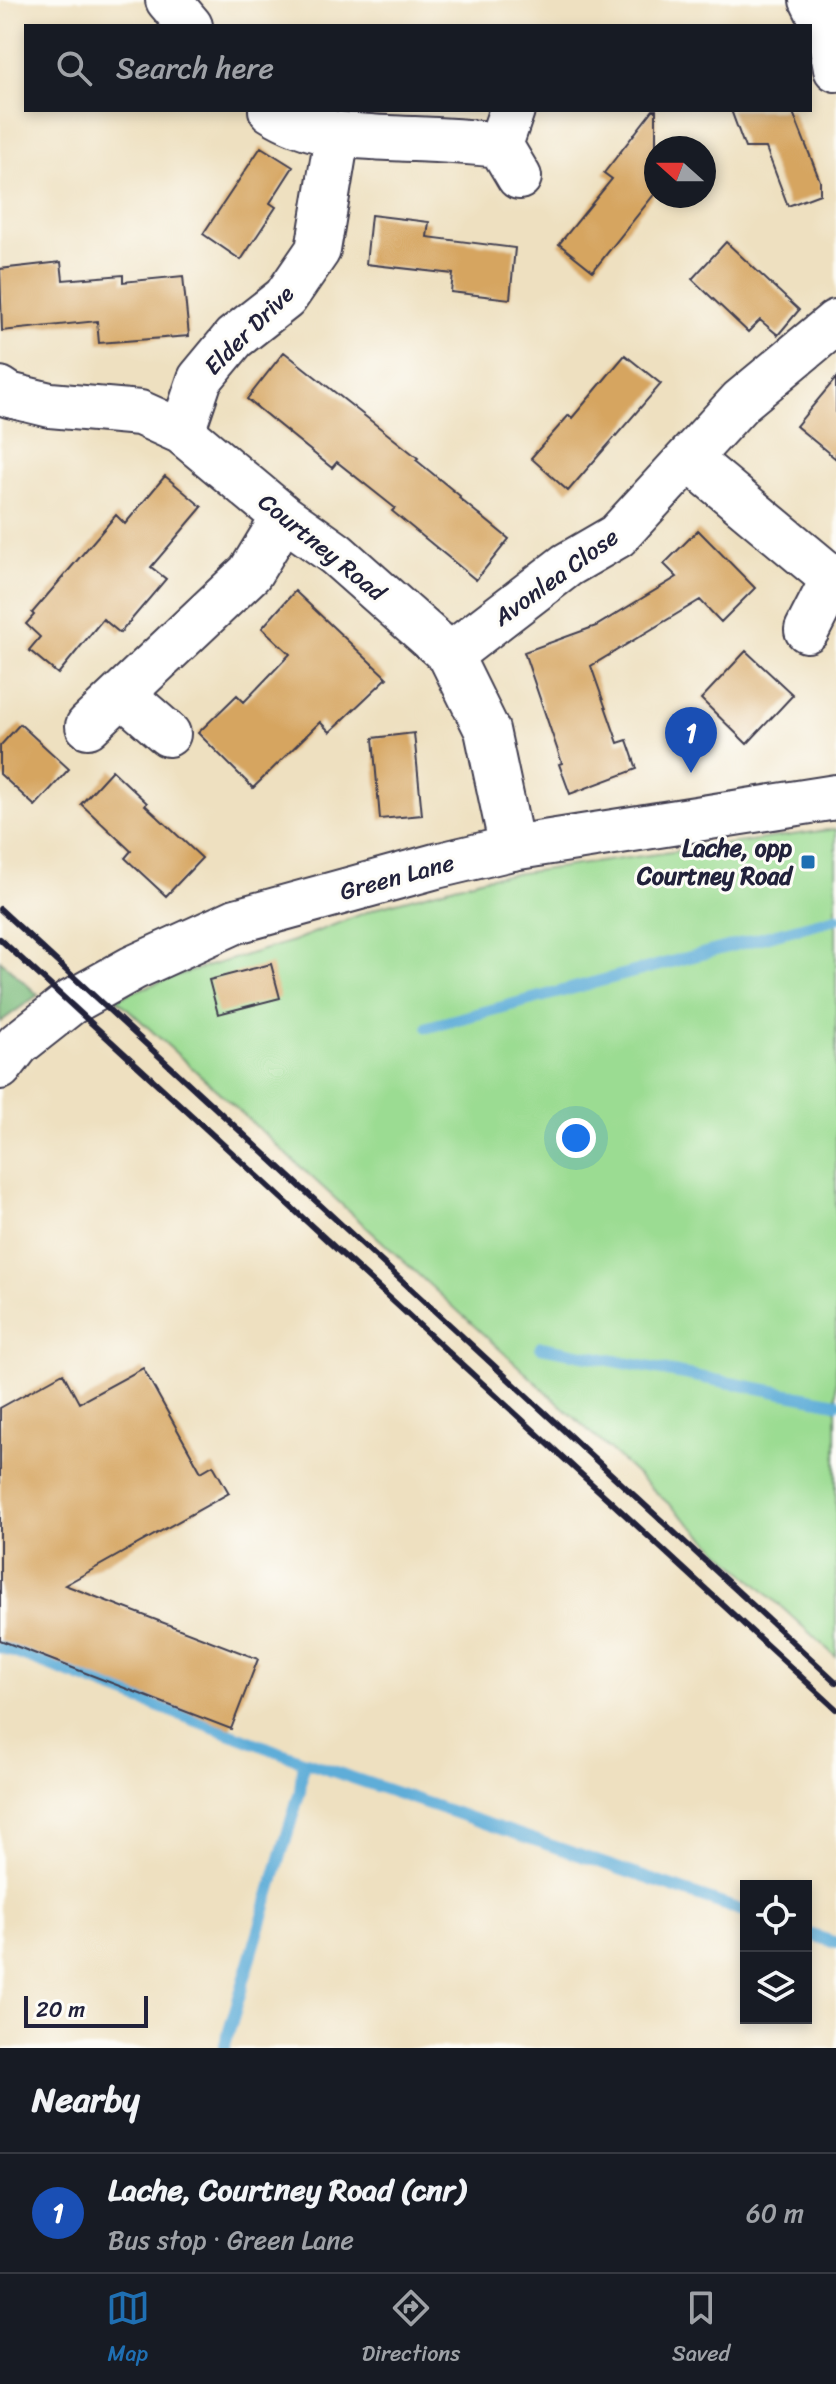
<!DOCTYPE html>
<meta charset="utf-8">
<style>
:root{--surface:#171b24;--page:#242831;--text:#f1f3f6;--muted:#9ea1a6;--line:#363941;--accent:#1f6fb2}
body{margin:0;font-family:Sriracha,sans-serif;background:var(--page);color:var(--text)}
.controls{position:absolute;right:24px;bottom:24px;display:grid;overflow:hidden;border-radius:0px;box-shadow:0 4px 12px #0003}
.controls button{width:72px;height:72px;display:grid;place-items:center;padding:0;border:0;border-bottom:2px solid var(--line);background:var(--surface);color:var(--text);font:40px sans-serif}
.compass{position:absolute;left:644px;top:136px;width:72px;height:72px;border-radius:50%;background:var(--surface);box-shadow:0 4px 12px #0003;rotate:291deg}
.scale{position:absolute;left:24px;bottom:20px;width:124px;box-sizing:border-box;padding-left:8px;border:4px solid #22223b;border-top:0;font-size:22px;line-height:28px;white-space:nowrap;color:#22223b;-webkit-text-stroke:6px #fdfcf7;paint-order:stroke}
.you{position:absolute;left:576px;top:1138px;width:28px;height:28px;margin:-20px;border:6px solid #fff;border-radius:50%;background:#1a73e8;box-shadow:0 0 0 12px #1a73e833}
.badge{display:grid;place-items:center;width:52px;height:52px;border-radius:50%;background:var(--accent);color:#fff;font-size:26px;font-weight:700}
.pin{position:absolute;translate:-50% -66px;filter:drop-shadow(0 2px 4px #0008)}
.pin::after{content:'';position:absolute;top:42px;width:28px;height:24px;background:inherit;clip-path:polygon(0 0,100% 0,50% 100%)}
.list{margin:0;padding:0;list-style:none}
h2{display:flex;justify-content:space-between;align-items:center;height:104px;margin:0;padding:0 32px;font-size:34px}
h2 small{font-size:26px;font-weight:400;color:var(--muted)}
.list li{display:grid;grid-template-columns:52px 1fr auto;gap:24px;align-items:center;box-sizing:border-box;height:120px;padding:0 32px;border-top:2px solid var(--line)}
.list b{display:block;font-size:30px;white-space:nowrap}
.list p{margin:0;font-size:26px;white-space:nowrap;color:var(--muted)}
.list em{font-size:26px;font-style:normal;color:var(--muted)}
.icon{flex:none;width:44px;height:44px;fill:none;stroke:currentColor;stroke-width:2;stroke-linecap:round;stroke-linejoin:round}
.map{position:relative;flex:none;width:836px;height:2048px;overflow:hidden}
.search{position:absolute;background:var(--surface);box-shadow:0 4px 12px #0003;left:24px;right:24px;top:24px;height:88px;display:flex;align-items:center;gap:20px;box-sizing:border-box;padding:0 28px;border-radius:0px;color:var(--muted);font-size:30px}
.sheet{height:224px;background:var(--surface)}
nav{display:flex;justify-content:space-around;align-items:center;box-sizing:border-box;height:112px;border-top:2px solid var(--line);background:var(--surface);font-size:22px;color:var(--muted)}
nav a{display:grid;justify-items:center;gap:4px}
nav .on{color:var(--accent)}
.map>svg:first-child{display:block}
.green{fill:#9bdc92;stroke:#5e7f66;stroke-width:2}
.forest{fill:#7cbc7c;stroke:#4f6f5c;stroke-width:2}
.lines{fill:none;stroke-linecap:round;stroke-linejoin:round}
.stream{stroke:#5fadd8;stroke-width:12}
.building{fill:#d6a560}
.street-casing{stroke:#413e4f;stroke-width:48}
.secondary-casing{stroke:#413e4f;stroke-width:48}
.street{stroke:#fff;stroke-width:44}
.secondary{stroke:#fff;stroke-width:44}
.rail{stroke:#22223b;stroke-width:6}
.poi-dot{fill:#1f6fb2;stroke:#fdfcf7;stroke-width:3}
.labels{text-anchor:middle;dominant-baseline:central;stroke-width:6;stroke-linejoin:round;paint-order:stroke}
.street-label{font-size:24px;fill:#22223b;stroke:#fdfcf7}
.poi-label{font-size:24px;font-weight:bold;fill:#22223b;stroke:#fdfcf7;text-anchor:end}
</style>
<div class="map">
<svg width="836" height="2048" viewBox="0 0 836 2048">
<rect width="100%" height="100%" fill="#fdfcf7"/>
<filter id="ink" filterUnits="userSpaceOnUse"><feTurbulence type="fractalNoise" baseFrequency=".0125" numOctaves="2"/><feDisplacementMap in="SourceGraphic" scale="16" xChannelSelector="R" yChannelSelector="G"/><feConvolveMatrix kernelMatrix="1 2 1 2 8 2 1 2 1" color-interpolation-filters="sRGB"/></filter>
<filter id="wash" filterUnits="userSpaceOnUse"><feTurbulence type="fractalNoise" baseFrequency=".006" numOctaves="4" result="noise"/><feDisplacementMap in="SourceGraphic" scale="32" xChannelSelector="R" yChannelSelector="G"/><feGaussianBlur stdDeviation="1.8" result="paint"/><feColorMatrix in="noise" values="0 0 0 0 0 0 0 0 0 0 0 0 0 0 0 0 0 1.4 0 .05"/><feComposite in="paint" operator="in"/></filter>
<g filter="url(#wash)">
<rect width="100%" height="100%" fill="#eee0c0"/>
<path class="green" d="M836 829V1657L116 998 179 975 293 941 382 906 484 878Z"/>
<path class="forest" d="M0 960 38 995 0 1022Z"/>
<g class="lines">
<path class="stream" d="M428 1027 836 918
M541 1347 836 1403
M0 1647 303 1761 746 1912
M806 1933 836 1943
M224 2048 300 1791 303 1761"/>
</g>
<g id="blocks">
<path class="building" d="M653 110H656V192L593 271 559 244 612 179 604 173Z
M731 110H792L820 181V194L788 206 766 148H745Z
M261 147 293 167 270 203 276 207 241 260 203 234Z
M371 215 429 222 427 237 515 248 510 299 451 292 453 274 366 264Z
M726 242 799 310 778 335 760 320 748 332 692 279Z
M61 262 63 280 123 275V282L183 276 189 336 99 343 97 321 2 331 0 269Z
M284 352 418 458 416 460 460 496 459 498 509 539 476 580 392 511 395 508 337 462 332 468 247 399Z
M625 355 661 384 568 491 531 458 569 415 572 418Z
M836 378V459L796 426Z
M165 476 202 507 151 567 166 579 120 633 103 619 58 674 29 650 40 637 26 624 34 615 32 613 116 515 125 524Z
M698 530 755 588 721 622 700 600 591 666 618 743 627 740 637 769 570 794 559 764 562 763 524 652 596 626 677 577 664 564Z
M295 591 387 678 330 732 320 722 253 788 198 733 237 695 244 702 290 654 262 628Z
M746 651 793 695 747 744 701 699Z
M20 724 69 769 35 806 0 774V746Z
M414 733 422 815 380 819 373 738Z
M112 770 147 803 145 805 202 858 166 896 125 858 131 851 81 804Z
M271 964 280 998 218 1014 209 980Z
M143 1368 201 1472 213 1465 229 1493 65 1585 258 1659 231 1729 0 1640V1408L63 1373 79 1403Z"/>
</g>
</g>
<g filter="url(#ink)">
<use href="#blocks" fill-opacity="0" stroke="#413e4f" stroke-width="2"/>
<g class="lines">
<g class="street-casing">
<path id="street" d="M168 0 190 26
M812 0 830 36 836 69
M271 110C314 138 364 137 414 139 443 140 472 142 500 145
M512 110 500 145 519 177
M0 389 9 395 50 405 140 413 182 432 284 517 336 554 450 655 487 730 512 848
M182 432 200 379 234 338 285 298 318 250 337 136
M689 459 833 579 836 578
M807 630 833 579
M450 655 567 565 617 536 741 401 836 322
M122 694 168 734
M88 726 250 573 284 517"/>
</g>
<g class="secondary-casing">
<path id="secondary" d="M0 1067 18 1044 70 1003 133 968 236 921 436 866 512 848 836 797"/>
</g>
<use href="#street" class="street"/>
<use href="#secondary" class="secondary"/>
<path class="rail" d="M0 909 836 1682
M0 939 836 1709"/>
</g>
</g>
<rect class="poi-dot" x="800" y="854" width="16" height="16" rx="4"/>
<g class="labels">
<g class="street-label">
<text transform="translate(249 330) rotate(-45)">Elder Drive</text>
<text transform="translate(322 547) rotate(39)">Courtney Road</text>
<text transform="translate(556 577) rotate(-36)">Avonlea Close</text>
<text transform="translate(397 877) rotate(-15)">Green Lane</text>
</g>
<g class="poi-label">
<text x="792" y="848">Lache, opp<tspan x="792" dy="28">Courtney Road</tspan></text>
</g>
</g>
</svg>
<div class="controls">
<button><svg class="icon" aria-label="locate" viewBox="0 0 24 24"><circle cx="12" cy="12" r="6"/><path d="M12 2v4M12 18v4M2 12h4M18 12h4"/></svg></button>
<button><svg class="icon" aria-label="layers" viewBox="0 0 24 24"><path d="M12 4l9 5-9 5-9-5zM3 14l9 5 9-5"/></svg></button>
</div>
<svg class="compass" viewBox="-18 -18 36 36"><path d="M0-13l5 13h-10z" fill="#e53935"/><path d="M0 13l5-13h-10z" fill="#9ea1a6"/></svg>
<div class="scale">20 m</div>
<div class="you"></div>
<div class="pin badge" style="left:691px;top:773px;background:#1a4fb4">1</div>
<div class="search"><svg class="icon" aria-label="search" viewBox="0 0 24 24"><circle cx="10" cy="10" r="6"/><path d="M15 15l6 6"/></svg>Search here</div>
</div>
<section class="sheet">
<h2>Nearby<small></small></h2>
<ul class="list">
<li><span class="badge" style="background:#1a4fb4">1</span><div><b>Lache, Courtney Road (cnr)</b><p>Bus stop · Green Lane</p></div><em>60 m</em></li>
</ul>
</section>
<nav>
<a class="on"><svg class="icon" aria-label="map" viewBox="0 0 24 24"><path d="M3 6l6-2 6 2 6-2v14l-6 2-6-2-6 2zM9 4v14M15 6v14"/></svg>Map</a>
<a><svg class="icon" aria-label="directions" viewBox="0 0 24 24"><path d="M12 3l9 9-9 9-9-9zM9 14v-3h6M13 9l2 2-2 2"/></svg>Directions</a>
<a><svg class="icon" aria-label="saved" viewBox="0 0 24 24"><path d="M7 4h10v16l-5-4-5 4z"/></svg>Saved</a>
</nav>
